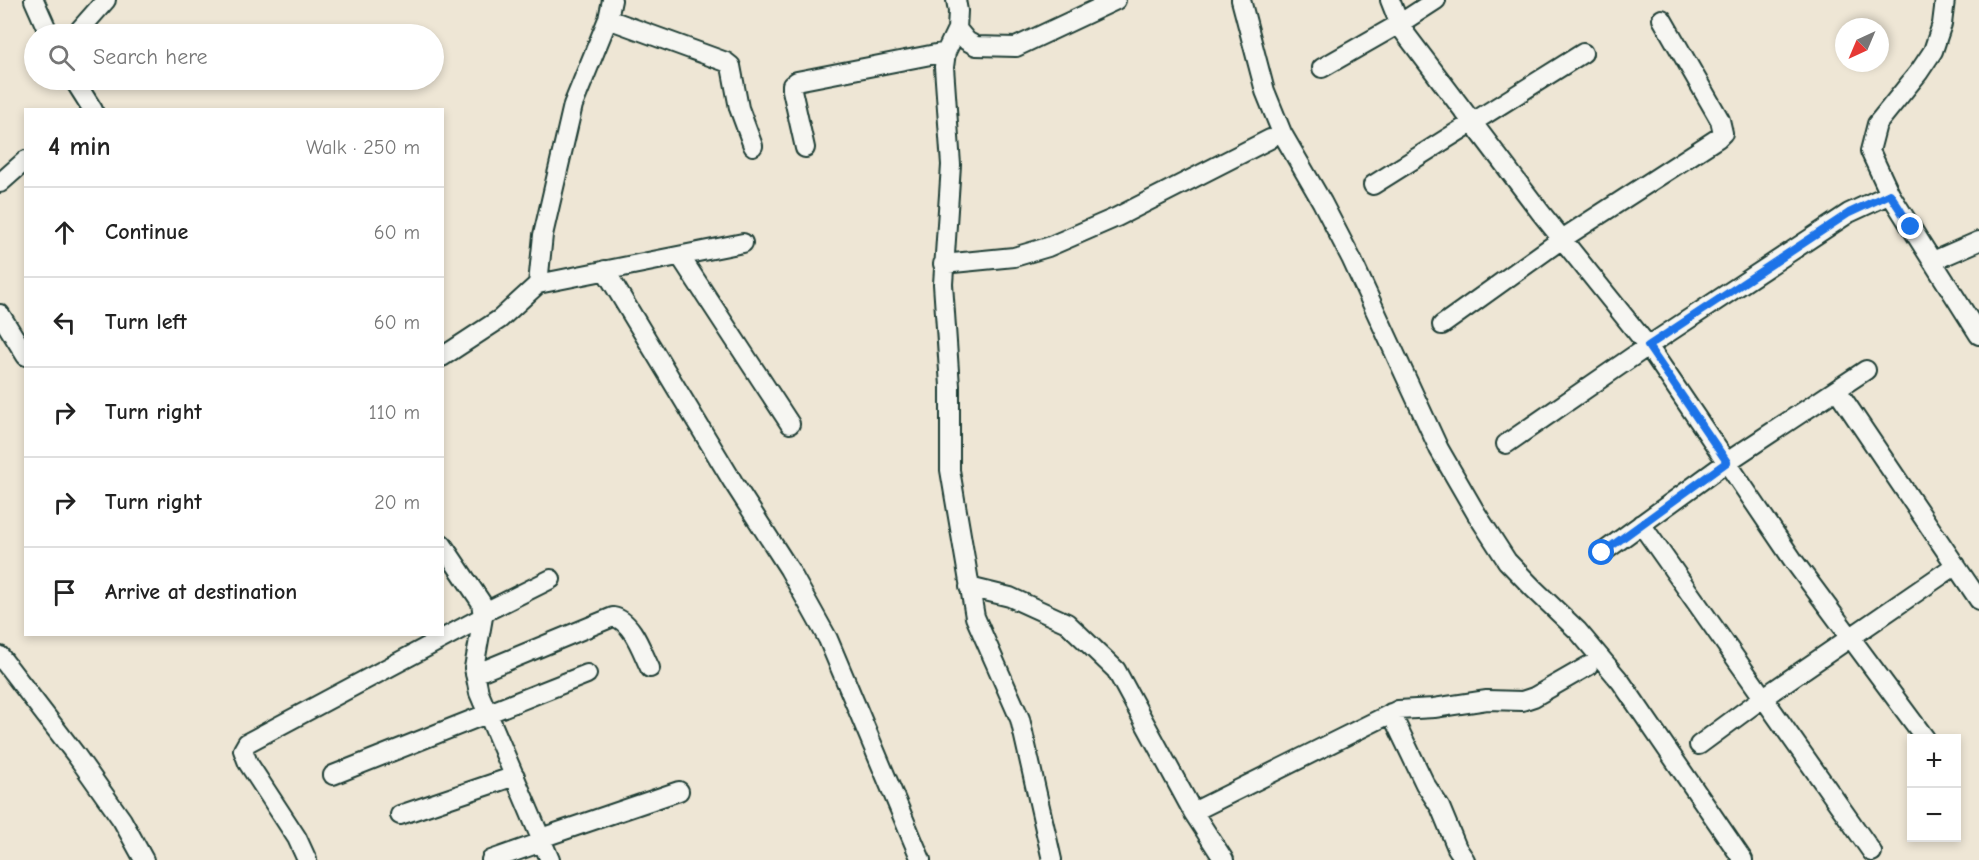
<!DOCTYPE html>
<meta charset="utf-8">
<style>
:root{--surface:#fff;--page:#f2f2f2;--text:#222;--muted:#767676;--line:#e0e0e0}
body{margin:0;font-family:"Comic Neue",sans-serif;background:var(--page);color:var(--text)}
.controls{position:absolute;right:18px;bottom:18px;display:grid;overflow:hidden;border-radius:0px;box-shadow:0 3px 9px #0003}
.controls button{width:54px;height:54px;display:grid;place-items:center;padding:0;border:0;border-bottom:2px solid var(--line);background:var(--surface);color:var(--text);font:30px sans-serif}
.compass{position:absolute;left:1835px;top:18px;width:54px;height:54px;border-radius:50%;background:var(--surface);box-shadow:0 3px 9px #0003;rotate:224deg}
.stop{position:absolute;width:18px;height:18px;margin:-14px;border:4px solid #1a73e8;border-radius:50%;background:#fff}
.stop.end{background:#1a73e8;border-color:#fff;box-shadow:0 2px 6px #0008}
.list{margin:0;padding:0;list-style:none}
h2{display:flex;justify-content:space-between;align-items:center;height:78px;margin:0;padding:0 24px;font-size:26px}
h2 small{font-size:20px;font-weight:400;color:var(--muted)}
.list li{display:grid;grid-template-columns:39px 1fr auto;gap:18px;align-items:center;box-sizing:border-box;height:90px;padding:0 24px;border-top:2px solid var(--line)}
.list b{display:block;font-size:22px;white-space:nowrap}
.list em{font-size:20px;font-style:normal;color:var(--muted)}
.icon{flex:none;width:33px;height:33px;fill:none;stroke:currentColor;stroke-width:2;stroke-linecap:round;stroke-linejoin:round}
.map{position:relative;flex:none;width:1979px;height:860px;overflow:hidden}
.search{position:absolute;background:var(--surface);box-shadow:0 3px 9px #0003;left:24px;top:24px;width:420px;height:66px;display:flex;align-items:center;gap:15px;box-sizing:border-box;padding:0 21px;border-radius:33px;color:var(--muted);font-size:22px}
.panel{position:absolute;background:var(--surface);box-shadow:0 3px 9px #0003;left:24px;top:108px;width:420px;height:528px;border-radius:0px}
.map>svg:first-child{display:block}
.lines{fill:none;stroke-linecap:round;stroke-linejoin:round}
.minor-casing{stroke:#1f3d34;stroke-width:22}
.minor{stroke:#f6f6f2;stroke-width:18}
.route{stroke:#1a73e8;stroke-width:8}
</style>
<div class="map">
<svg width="1979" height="860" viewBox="0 0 1979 860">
<rect width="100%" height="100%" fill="#eee6d5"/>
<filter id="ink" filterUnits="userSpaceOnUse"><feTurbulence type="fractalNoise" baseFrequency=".0167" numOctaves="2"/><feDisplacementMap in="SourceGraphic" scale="12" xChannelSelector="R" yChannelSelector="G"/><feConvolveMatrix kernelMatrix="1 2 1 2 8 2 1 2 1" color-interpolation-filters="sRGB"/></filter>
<g filter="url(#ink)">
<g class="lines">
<g class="minor-casing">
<path id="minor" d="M34 0 49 34
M956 0 958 11 957 29 946 52 944 67 951 165 943 284 950 386V470L975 617 1020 719 1052 860
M1241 0 1265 91 1282 133 1322 202 1351 258 1439 449 1476 513 1507 561 1534 589 1578 631 1621 682 1743 860
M1390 0 1401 28 1541 213 1648 346 1793 560 1925 738
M1945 0 1942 24 1933 51 1919 72 1877 124 1870 151 1890 194 1979 335
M608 19 726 62 731 66 739 108 753 146
M957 29 967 41 976 46 1016 47 1116 0
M76 34 106 0
M1322 68 1399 24 1436 0
M74 80 93 110
M805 148 792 90V85L797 81 946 52
M0 183 26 160
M1373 185 1583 53
M680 256 790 424
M1933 261 1979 241
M943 264 1014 257 1048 247 1117 217 1270 139
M605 270 733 482 789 569 828 639 921 860
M538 284 743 243
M0 314 26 356
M1442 325 1562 239 1718 138 1723 133 1720 120 1662 19
M442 357 500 319 538 284 543 235 573 105 608 19 612 0
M1837 390 1979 600
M1506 444 1648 346 1849 213 1890 194
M1641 524 1872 852
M442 544 481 602 483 617 474 668 479 693 550 860
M1602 553 1727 462 1866 370
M969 587 1010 597 1067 623 1116 670 1193 812 1224 860
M483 613 551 579
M0 656 76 755 122 820 144 860
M475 674 613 617C632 620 642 652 650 668
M1391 713 1425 784 1440 807 1457 848 1465 860
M1699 745 1764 697 1956 565
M333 775 587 674
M1193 812 1398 710 1434 708 1487 700 1522 701 1534 697 1588 666
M400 815 515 776
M541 838 679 791
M307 860 297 838 248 763 243 750 247 743 483 617
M491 860 542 842"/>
</g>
<use href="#minor" class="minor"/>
</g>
</g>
<g class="lines" filter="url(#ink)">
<path class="route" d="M1602 553 1727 462 1648 346 1849 213 1890 194 1911 227"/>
</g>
</svg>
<div class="controls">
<button>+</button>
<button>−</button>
</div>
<svg class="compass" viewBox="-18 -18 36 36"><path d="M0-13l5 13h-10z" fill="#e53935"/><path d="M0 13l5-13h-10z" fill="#767676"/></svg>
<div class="stop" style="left:1602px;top:553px"></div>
<div class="stop end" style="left:1911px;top:227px"></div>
<div class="search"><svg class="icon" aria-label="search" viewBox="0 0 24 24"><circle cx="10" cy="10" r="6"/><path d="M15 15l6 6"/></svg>Search here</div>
<section class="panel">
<h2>4 min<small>Walk · 250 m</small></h2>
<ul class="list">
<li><svg class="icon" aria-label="ahead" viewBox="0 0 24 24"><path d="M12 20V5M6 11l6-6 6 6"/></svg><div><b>Continue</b></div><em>60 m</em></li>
<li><svg class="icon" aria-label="left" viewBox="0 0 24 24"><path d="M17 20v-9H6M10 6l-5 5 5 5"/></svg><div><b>Turn left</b></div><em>60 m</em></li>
<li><svg class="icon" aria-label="right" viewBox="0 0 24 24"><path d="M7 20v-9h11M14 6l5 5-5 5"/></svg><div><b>Turn right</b></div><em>110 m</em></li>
<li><svg class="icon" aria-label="right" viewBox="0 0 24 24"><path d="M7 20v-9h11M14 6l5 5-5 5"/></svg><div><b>Turn right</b></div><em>20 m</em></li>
<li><svg class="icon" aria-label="arrive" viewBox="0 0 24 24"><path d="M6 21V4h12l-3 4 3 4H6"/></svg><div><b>Arrive at destination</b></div></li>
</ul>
</section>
</div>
